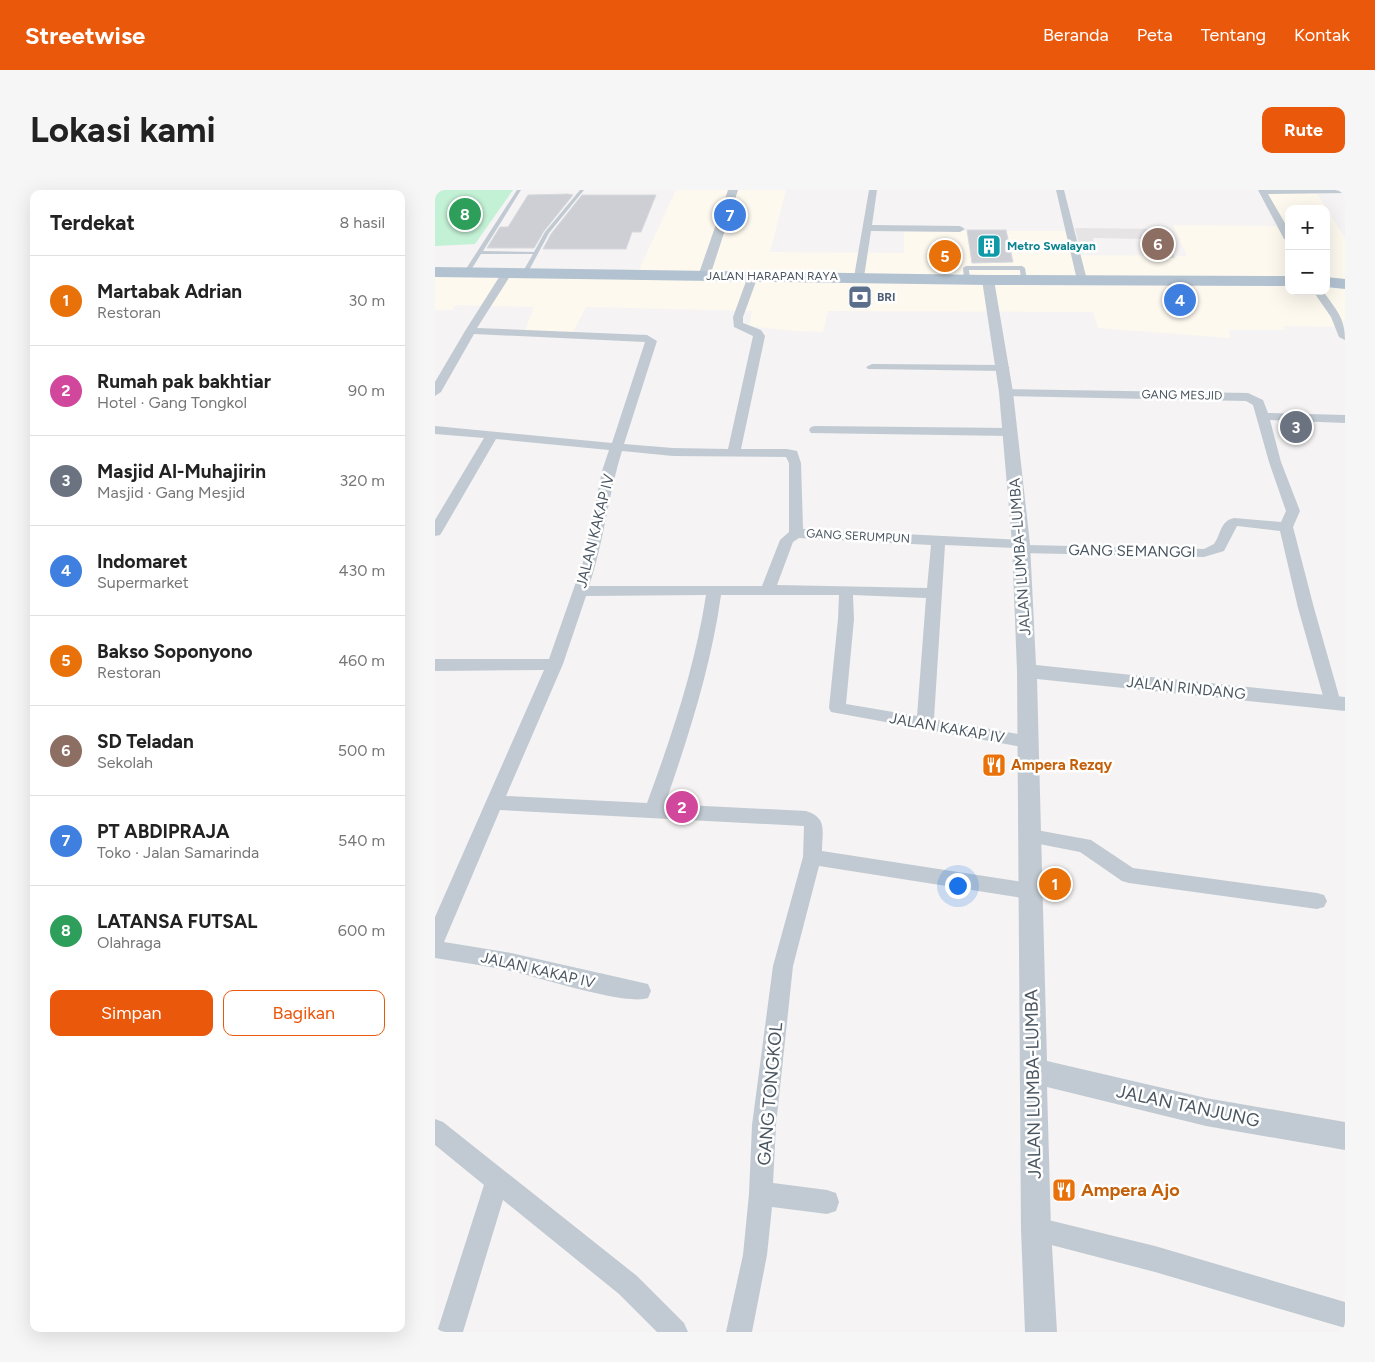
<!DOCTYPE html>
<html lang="id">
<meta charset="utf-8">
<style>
:root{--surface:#fff;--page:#f6f6f6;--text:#222;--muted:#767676;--line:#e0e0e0;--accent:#ea580c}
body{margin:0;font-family:Figtree,sans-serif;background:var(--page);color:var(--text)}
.controls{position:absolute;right:15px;top:15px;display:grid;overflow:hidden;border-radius:10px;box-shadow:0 5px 20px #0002}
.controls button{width:45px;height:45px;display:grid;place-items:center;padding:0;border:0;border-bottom:1px solid var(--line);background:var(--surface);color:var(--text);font:25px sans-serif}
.you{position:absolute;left:522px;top:695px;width:18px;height:18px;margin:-12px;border:4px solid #fff;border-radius:50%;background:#1a73e8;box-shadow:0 0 0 8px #1a73e833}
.badge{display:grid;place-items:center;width:32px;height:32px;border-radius:50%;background:var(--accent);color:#fff;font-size:16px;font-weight:700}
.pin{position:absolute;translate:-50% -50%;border:2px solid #fff;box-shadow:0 1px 5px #0006}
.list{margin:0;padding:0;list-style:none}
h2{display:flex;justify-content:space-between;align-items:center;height:65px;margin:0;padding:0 20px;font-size:21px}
h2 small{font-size:16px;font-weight:400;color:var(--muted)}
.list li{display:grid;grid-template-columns:32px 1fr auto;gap:15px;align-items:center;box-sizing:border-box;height:90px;padding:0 20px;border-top:1px solid var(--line)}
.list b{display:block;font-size:19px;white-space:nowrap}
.list p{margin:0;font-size:16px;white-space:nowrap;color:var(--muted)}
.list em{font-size:16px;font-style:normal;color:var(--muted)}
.actions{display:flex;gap:10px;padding:15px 20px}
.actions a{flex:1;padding:11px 0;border:1px solid var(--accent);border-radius:10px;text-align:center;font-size:18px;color:var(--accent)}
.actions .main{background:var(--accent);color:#fff}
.map{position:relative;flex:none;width:910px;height:1142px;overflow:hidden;border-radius:10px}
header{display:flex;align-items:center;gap:30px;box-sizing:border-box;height:70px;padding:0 25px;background:var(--accent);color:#fff}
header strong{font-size:24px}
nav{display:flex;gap:28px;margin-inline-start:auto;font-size:18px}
.intro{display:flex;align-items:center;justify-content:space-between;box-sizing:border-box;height:120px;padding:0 30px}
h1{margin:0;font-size:35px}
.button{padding:12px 22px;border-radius:10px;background:var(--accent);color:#fff;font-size:18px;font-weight:700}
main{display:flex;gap:30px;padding:0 30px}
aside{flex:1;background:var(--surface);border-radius:10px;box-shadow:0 5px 20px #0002}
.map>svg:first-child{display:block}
.commercial{fill:#fdf9ef;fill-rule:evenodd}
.education{fill:#e6e4e5}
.green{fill:#c3f1d5}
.building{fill:#cdcfd5;stroke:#d7d9de}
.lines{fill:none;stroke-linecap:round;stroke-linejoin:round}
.service{fill:#c1cad2;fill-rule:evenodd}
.minor{fill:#c1cad2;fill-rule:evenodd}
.tertiary{fill:#c1cad2;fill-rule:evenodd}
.primary{fill:#b3c2d1;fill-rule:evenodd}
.labels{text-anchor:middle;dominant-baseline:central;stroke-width:5;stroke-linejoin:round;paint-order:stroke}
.far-culture-label{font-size:12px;font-weight:bold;fill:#0d838f;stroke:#fff;text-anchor:start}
.far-street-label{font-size:12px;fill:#4a5661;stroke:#fff}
.far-service-label{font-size:12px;font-weight:bold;fill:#4e5e75;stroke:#fff;text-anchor:start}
.street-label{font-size:15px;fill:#4a5661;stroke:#fff}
.food-label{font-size:15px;font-weight:bold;fill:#c56008;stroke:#fff;text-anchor:start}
.near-street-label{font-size:18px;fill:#4a5661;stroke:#fff}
.near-food-label{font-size:18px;font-weight:bold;fill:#c56008;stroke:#fff;text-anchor:start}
</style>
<header>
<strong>Streetwise</strong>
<nav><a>Beranda</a><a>Peta</a><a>Tentang</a><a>Kontak</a></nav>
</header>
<div class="intro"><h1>Lokasi kami</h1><a class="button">Rute</a></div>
<main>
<aside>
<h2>Terdekat<small>8 hasil</small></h2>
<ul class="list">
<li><span class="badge" style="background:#e8710a">1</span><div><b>Martabak Adrian</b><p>Restoran</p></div><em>30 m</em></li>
<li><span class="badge" style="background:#d1479c">2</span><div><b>Rumah pak bakhtiar</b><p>Hotel · Gang Tongkol</p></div><em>90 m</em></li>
<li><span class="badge" style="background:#6b7280">3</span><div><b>Masjid Al-Muhajirin</b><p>Masjid · Gang Mesjid</p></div><em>320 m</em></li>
<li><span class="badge" style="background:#3f7fe0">4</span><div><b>Indomaret</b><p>Supermarket</p></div><em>430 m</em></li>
<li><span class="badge" style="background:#e8710a">5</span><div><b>Bakso Soponyono</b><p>Restoran</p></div><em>460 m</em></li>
<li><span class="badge" style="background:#8d6e63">6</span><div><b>SD Teladan</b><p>Sekolah</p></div><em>500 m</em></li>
<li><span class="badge" style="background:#3f7fe0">7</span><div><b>PT ABDIPRAJA</b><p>Toko · Jalan Samarinda</p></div><em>540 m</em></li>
<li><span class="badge" style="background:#2e9e5b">8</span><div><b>LATANSA FUTSAL</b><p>Olahraga</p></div><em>600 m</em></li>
</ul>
<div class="actions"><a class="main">Simpan</a><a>Bagikan</a></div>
</aside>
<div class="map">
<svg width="910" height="1142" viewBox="0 0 910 1142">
<rect width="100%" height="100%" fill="#f5f3f3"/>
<path class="commercial" d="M241 0H351L335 62 469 63V41H638L644 65 752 66 738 35 842 36 825 2H881L910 48V130H908L910 137 848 136 850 140H794L795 148 663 138 658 122 393 121 388 142 360 141 314 136 317 121 151 117 137 144 89 143 99 117 21 115 17 120H0V79L203 82ZM854 19H891V101H854Z"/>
<path class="education" d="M640 38 729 39 740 68H717L710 49 658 48 661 60H645Z"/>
<path class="green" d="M0 0H78L40 54 0 56Z"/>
<path class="building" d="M133 4 138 5 109 41 99 58H52L65 37H73L93 5Z
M147 5H221L206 42H197L191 59H108L116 44Z
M532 40H571L578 72 537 73Z"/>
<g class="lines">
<path class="service" d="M82 0H86L48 61 99 62 110 42 145 0H149L114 43 92 84 87 83 98 64H46L34 83H30L29 82Z
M531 76H587L590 78 592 90 589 92 586 90 585 80H534L535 89 532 91 529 89 528 78Z"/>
<path class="minor" d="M434 0H442L437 35 525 36 530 39 525 42 436 41 429 87 424 90 420 89 419 87Z
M621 0H629L652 90 651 92H643L642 90Z
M823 0H910V3L833 4 854 40V52L849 49Z
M72 80 77 83 42 138 212 145 222 151 189 254 238 258 293 259 318 146 299 137 298 127 313 86 318 83 322 84 323 86 308 127V133L326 140 330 146 306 259H352L362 261 366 273 368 339 586 350 591 351 593 355 769 359 779 354C786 344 785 331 799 328L846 332 851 321 834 272 818 215 811 211 571 206 567 205 565 202 567 199 813 203 828 210 833 223 910 225V233L835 230 846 272 865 321 858 337 879 418 906 513 904 517 898 519 892 517 890 513 863 418 845 341 802 336 789 361 769 367 586 363 581 362 579 358 510 355 499 529 599 547 602 552 599 557 593 558 396 522 394 518 403 429 404 405H286C276 477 254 545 230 614L371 621C393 628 387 641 387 661L594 693 601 695 604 701 601 707 594 709 384 676 358 776 341 935 338 993 392 1000 401 1003 404 1012 401 1021 392 1024 337 1017 332 1065 317 1142H291L308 1065 314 1004 317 935 338 776 368 667 369 636 65 620 9 752 76 763 213 794 216 801 213 808C191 816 103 787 76 781 51 776 25 772 0 768V727L109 480 0 481V469H114L148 372 167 281 174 260 61 249 7 342 5 345 0 346V330L49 248 0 244V236L177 253 210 152 39 144 6 202 0 206V192L30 141 68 81ZM187 261 238 266 351 267 354 273V342L345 350 327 396H154C169 352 173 305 187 261ZM364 348 496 355 492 398 342 395 358 352ZM271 405C260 477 237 545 212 613L71 606 128 474 151 406ZM418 405 491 408 482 526 411 514 419 429Z
M878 101H888C901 120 910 127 910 150L904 147 896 127Z
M437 174 569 175 575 178 569 181 433 179 431 177Z
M380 236 575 238 581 242 575 246 376 243 374 240 376 237Z
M596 639 656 650 698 678 882 703 889 705 892 711 889 717 882 719 694 693 687 691 645 662 589 651 587 646 589 641Z
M0 929 8 932 202 1086 249 1133 253 1142H222L184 1104 68 1010 28 1142H2L49 995 0 955Z
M601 1027 720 1056 910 1112V1138L720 1082 601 1051 592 1048 589 1039 592 1030Z"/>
<path class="tertiary" d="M293 0H303L275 86 269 90 265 89 263 86Z
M553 86 559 90 578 202 595 354 601 475 910 507V521L602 489 612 871 771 908 910 932V960L771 936 612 897 616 1039 622 1142H590L586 1039 582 481 577 354 564 202 547 90Z"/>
<path class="primary" d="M0 77 553 85 854 86V96L553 95 0 87Z
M891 87 910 89V99L891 97Z"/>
</g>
<defs>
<g id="building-square" transform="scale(1.25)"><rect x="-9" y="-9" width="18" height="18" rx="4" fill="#0f9aa8" stroke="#fff"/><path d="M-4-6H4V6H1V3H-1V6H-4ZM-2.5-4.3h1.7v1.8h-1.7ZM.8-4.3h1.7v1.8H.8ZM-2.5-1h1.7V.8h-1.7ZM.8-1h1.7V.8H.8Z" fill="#fff"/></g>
<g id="bank-square" transform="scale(1.25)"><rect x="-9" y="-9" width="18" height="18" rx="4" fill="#5c6f8a" stroke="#fff"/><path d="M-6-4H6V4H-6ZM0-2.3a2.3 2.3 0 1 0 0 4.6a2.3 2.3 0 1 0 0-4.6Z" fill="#fff"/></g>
<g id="restaurant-square" transform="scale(1.25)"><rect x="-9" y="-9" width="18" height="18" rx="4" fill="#e8710a" stroke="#fff"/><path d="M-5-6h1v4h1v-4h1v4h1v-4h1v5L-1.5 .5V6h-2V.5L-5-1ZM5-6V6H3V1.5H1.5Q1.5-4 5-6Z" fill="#fff"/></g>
</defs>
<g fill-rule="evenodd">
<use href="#building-square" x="554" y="56"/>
<use href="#bank-square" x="425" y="107"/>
<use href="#restaurant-square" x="559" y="575"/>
<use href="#restaurant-square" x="629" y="1000"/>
</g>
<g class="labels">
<g class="far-culture-label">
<text x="572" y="56">Metro Swalayan</text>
</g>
<g class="far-street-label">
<text x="337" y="86">JALAN HARAPAN RAYA</text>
<text transform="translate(747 205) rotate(1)">GANG MESJID</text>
<text transform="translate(423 346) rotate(3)">GANG SERUMPUN</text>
</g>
<g class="far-service-label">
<text x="442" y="107">BRI</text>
</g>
<g class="street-label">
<text transform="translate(160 341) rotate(-76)">JALAN KAKAP IV</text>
<text transform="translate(697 361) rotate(1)">GANG SEMANGGI</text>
<text transform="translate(585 367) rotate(-94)">JALAN LUMBA-LUMBA</text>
<text transform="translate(751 498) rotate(6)">JALAN RINDANG</text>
<text transform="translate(512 538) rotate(10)">JALAN KAKAP IV</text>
<text transform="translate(103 780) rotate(13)">JALAN KAKAP IV</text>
</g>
<g class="food-label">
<text x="576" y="575">Ampera Rezqy</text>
</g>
<g class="near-street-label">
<text transform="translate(598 894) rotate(-91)">JALAN LUMBA-LUMBA</text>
<text transform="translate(335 904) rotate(-85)">GANG TONGKOL</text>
<text transform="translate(753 916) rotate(12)">JALAN TANJUNG</text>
</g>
<g class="near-food-label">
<text x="646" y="1000">Ampera Ajo</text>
</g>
</g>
</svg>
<div class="controls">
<button>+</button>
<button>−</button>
</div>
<div class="you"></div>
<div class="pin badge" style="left:620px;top:694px;background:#e8710a">1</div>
<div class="pin badge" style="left:247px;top:617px;background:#d1479c">2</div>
<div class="pin badge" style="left:861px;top:237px;background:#6b7280">3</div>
<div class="pin badge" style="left:745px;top:110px;background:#3f7fe0">4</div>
<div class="pin badge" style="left:510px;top:66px;background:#e8710a">5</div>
<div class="pin badge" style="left:723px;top:54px;background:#8d6e63">6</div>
<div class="pin badge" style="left:295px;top:25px;background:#3f7fe0">7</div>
<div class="pin badge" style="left:30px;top:24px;background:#2e9e5b">8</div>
</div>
</main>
